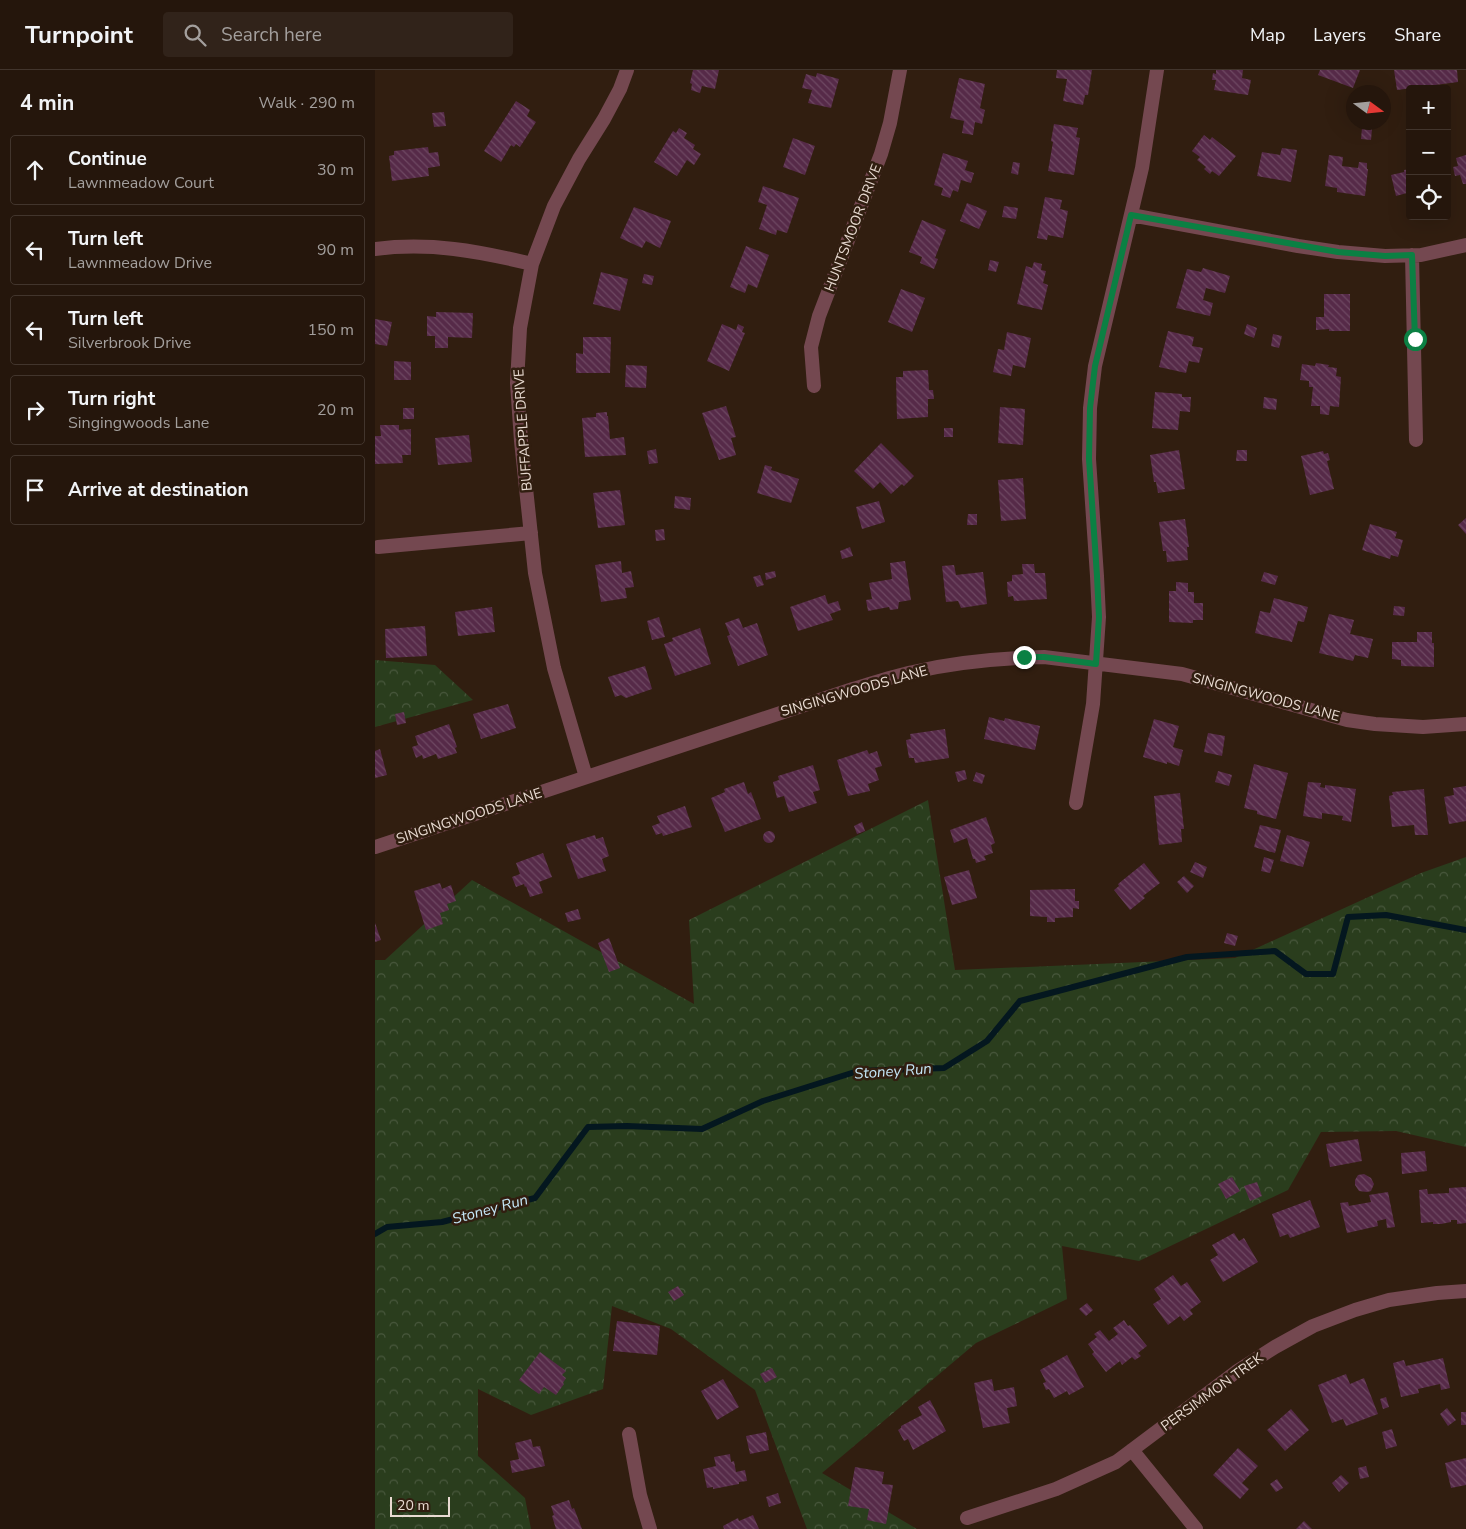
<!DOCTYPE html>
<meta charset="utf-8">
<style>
:root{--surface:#25160c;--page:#31231a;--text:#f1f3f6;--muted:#a39f9d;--line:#42352d}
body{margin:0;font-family:"Nunito Sans",sans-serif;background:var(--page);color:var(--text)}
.controls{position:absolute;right:15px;top:15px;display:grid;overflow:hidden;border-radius:5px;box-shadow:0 5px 20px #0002}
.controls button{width:45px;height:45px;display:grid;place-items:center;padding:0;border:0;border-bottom:1px solid var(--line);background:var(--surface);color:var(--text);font:25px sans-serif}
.compass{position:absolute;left:971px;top:15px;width:45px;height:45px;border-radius:50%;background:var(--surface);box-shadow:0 5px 20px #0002;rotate:105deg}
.scale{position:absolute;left:15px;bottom:12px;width:60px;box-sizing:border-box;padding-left:5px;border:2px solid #e9dbd2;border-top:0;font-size:14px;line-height:18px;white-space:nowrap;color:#e9dbd2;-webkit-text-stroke:4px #311e10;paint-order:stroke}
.stop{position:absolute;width:15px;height:15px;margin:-11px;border:4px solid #0b8043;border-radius:50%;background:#fff}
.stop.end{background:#0b8043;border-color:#fff;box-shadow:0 1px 5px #0008}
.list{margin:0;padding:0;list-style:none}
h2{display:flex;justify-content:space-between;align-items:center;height:65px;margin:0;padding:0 20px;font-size:21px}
h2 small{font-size:16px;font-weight:400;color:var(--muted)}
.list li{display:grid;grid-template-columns:32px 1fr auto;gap:15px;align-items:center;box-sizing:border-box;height:70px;margin:0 10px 10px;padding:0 10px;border:1px solid var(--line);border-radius:5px}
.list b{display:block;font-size:19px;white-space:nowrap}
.list p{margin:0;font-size:16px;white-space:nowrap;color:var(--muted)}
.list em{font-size:16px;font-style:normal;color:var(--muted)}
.icon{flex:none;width:28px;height:28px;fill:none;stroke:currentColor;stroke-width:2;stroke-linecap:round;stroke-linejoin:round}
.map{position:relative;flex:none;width:1091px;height:1459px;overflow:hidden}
header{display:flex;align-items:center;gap:30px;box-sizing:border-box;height:70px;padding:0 25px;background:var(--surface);border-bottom:1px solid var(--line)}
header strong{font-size:24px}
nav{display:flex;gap:28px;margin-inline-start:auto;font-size:18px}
.search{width:350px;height:45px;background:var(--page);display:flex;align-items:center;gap:12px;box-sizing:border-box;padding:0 18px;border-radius:5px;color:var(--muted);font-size:19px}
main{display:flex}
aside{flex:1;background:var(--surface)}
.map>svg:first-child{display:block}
.forest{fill:url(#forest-crowns)}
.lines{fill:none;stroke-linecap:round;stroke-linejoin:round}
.stream{stroke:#04171f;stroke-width:6}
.building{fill:url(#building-back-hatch)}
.minor{stroke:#744850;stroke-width:14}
.route{stroke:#0b8043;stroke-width:6}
.labels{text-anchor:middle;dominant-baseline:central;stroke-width:5;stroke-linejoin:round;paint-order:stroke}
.street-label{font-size:14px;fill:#e9dbd2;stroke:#311e10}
.water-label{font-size:15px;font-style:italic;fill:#c5e7f8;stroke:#311e10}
</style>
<header>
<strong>Turnpoint</strong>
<div class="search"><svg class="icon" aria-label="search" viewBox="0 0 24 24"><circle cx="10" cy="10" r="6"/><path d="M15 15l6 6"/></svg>Search here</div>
<nav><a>Map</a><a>Layers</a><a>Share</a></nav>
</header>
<main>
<aside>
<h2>4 min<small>Walk · 290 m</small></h2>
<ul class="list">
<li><svg class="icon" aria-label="ahead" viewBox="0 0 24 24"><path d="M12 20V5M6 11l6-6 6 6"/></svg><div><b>Continue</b><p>Lawnmeadow Court</p></div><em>30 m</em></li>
<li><svg class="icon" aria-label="left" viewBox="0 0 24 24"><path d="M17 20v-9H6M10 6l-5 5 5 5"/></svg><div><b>Turn left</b><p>Lawnmeadow Drive</p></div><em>90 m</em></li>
<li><svg class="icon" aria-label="left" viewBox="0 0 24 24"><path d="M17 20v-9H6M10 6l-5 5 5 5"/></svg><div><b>Turn left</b><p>Silverbrook Drive</p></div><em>150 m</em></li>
<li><svg class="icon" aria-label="right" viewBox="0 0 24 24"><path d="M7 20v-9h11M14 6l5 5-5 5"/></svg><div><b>Turn right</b><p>Singingwoods Lane</p></div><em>20 m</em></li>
<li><svg class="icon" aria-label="arrive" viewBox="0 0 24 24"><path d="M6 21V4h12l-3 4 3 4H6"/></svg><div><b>Arrive at destination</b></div></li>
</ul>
</aside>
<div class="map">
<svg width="1091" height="1459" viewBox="0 0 1091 1459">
<defs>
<pattern id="forest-crowns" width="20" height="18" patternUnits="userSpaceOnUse" patternTransform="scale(1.25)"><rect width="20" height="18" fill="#2a3d1d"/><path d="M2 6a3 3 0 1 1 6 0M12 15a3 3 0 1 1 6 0" fill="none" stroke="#49583d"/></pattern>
<pattern id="building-back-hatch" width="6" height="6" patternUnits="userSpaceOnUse" patternTransform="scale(1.25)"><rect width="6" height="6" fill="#562a48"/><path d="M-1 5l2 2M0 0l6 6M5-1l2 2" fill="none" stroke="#6e4862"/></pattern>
</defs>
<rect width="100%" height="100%" fill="#311e10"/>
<path class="forest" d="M0 590 60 595 98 630 0 657Z
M553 730 580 900 860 888 1046 803 1091 787V1077L1021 1061 946 1062 913 1120 764 1191 687 1176 692 1229 601 1273 447 1403 542 1459H432L380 1320 296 1259 237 1236 228 1319 156 1345 103 1319V1386L150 1428 156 1459H0V890H10L97 810 319 934 314 850Z"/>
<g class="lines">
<path class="stream" d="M0 1164 12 1157 67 1152 160 1128 213 1057 252 1056 327 1059 388 1031 483 1001 569 998 612 971 645 931 812 887 900 881 931 904H958L973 847 1011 845 1091 860"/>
</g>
<path class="building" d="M318 0H344L340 19 327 16 325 23 316 20 317 14 315 13Z
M682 0H717L713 25H710L708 35 688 31 692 9 681 8Z
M841 0H868L867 8 876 10 873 25 839 20 841 10H837L838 3 841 4Z
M945 0H985L978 18 943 5Z
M1019 0H1082L1083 12 1022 20Z
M442 3 464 9 456 38 433 33 437 20 427 18 431 4 441 7Z
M584 8 610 14 605 38 610 40 607 54 600 52 598 65 587 63 589 51 575 48Z
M141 31 155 40 152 46 161 52 145 77 141 74 139 77 136 75 126 92 109 81Z
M69 42 71 56 59 57 57 43Z
M679 54 703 58 701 67 705 68 699 105 673 101 678 72 676 71Z
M304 58 312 63 309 68 320 75 318 79 326 84 319 95 312 90 302 106 279 92 298 61 301 63Z
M987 58 997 59 996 70 986 69Z
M829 65 835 70 837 67 861 86 844 106 837 101 835 104 829 99 831 97 822 90 825 87 817 81Z
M418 68 440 76 430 105 408 97Z
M53 77 54 83 63 82 65 96 53 98 54 106 17 111 14 86 19 85V81Z
M907 78 922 80 916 112 882 106 887 82 905 85Z
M568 83 593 91 590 100 599 103 596 113 586 110 583 122 578 120 575 128 566 125 568 118 559 115Z
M954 85 968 87 967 96 983 98 984 92 992 93V99H993L990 126 962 122V118L950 116Z
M1091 85V114H1088L1085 105 1080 106 1078 97 1083 96 1081 88Z
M638 92 645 93 643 105 636 103Z
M1035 99V132H1034L1032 123 1021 126 1016 105 1029 102V100Z
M388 116 424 128 412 163 402 160 401 165 384 159 392 135 383 132Z
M670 127 687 130 685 139 693 141 688 168 673 165 672 170 662 168Z
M592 133 612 141 604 159 585 151Z
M629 136 643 138 641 149 627 147Z
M259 137 296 151 285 178 271 171 267 178 245 168Z
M547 150 571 160 560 188 563 189 559 199 545 193 547 187 534 182Z
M371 176 394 185 382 218 373 214 370 223 355 217Z
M615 190 624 192 621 202 613 200Z
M659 192 667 194 666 200 671 201 668 213 673 215 667 240 642 234 651 196 657 198Z
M828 198 855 206 850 223 831 218 828 230 838 233 835 246 801 238 812 199 826 202Z
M226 202 253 209 245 241 218 234Z
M269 204 279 206 277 215 267 213Z
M526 219 550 228 537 262 513 252Z
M949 224H975V261H954V259L941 260V247H949Z
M61 242 98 243 97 268 73 267V278H60V266H52V246L61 247Z
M0 249 17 252 12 276 0 274Z
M347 254 361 260 363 254 369 257 367 262 370 263 354 301 332 291Z
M872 254 882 258 879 268 869 264Z
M793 261 819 267 817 276 828 278 824 293 814 291 811 303 784 297Z
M632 262 656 268 650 298 638 295 636 306 618 302 623 279 629 280Z
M898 264 907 266 904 278 896 276Z
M208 267H236L235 303H201V283L208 284Z
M19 291 36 292V310H19Z
M941 293 954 295 953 297 962 298 961 306 966 307 964 337 955 336 954 345 945 344V336H936L938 317H934V311L925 310 927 294 940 296Z
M251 295 272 296 271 318 250 317Z
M553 300 554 320H558L559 329H553V347L522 349 521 307H528V301Z
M780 322 807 324V327H816L815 342 805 341 803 360 777 358Z
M889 327 902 329 901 340 888 338Z
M351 336 361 367 356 368 361 385 344 390 327 343Z
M625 337 650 339 648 375 623 373Z
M28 338H39V349H28Z
M232 342V346H233L235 369 249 367 251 385 210 387 207 348 221 347V343Z
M5 355H24V360L36 359V385H27L28 393 0 394V366H6Z
M569 358H578V367H569Z
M94 365 97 392 63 395 60 368Z
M506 373 539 406 529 416 527 414 516 424 505 412 498 419 479 401Z
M281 379 283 393 274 394 272 381Z
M804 380 810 419 783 423 781 412H779L775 385Z
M862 380H872V391H861Z
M948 381 949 384 953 383 955 390 952 391 959 419 935 425 926 386Z
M390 395 397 397 396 400 424 409 416 433 382 423Z
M648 408 651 449 626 451 623 410Z
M245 420 250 455 223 458 218 423Z
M300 426 316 428 315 440 299 438Z
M504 431 510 452 487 459 481 437Z
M593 444H602V455H592Z
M1091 448V464L1083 455Z
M810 449 814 477H812L813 490 792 492 791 481H788L784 452Z
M995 454 1022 462 1020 468 1028 470 1023 487 1016 485 1015 489 987 480Z
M289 459 290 470 281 471 280 460Z
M475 477 478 486 467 489 465 481Z
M246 491 247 503 256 501 259 517 250 518 252 528 226 532 220 495Z
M530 491 536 530 524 532 523 539 515 540 514 537 493 541 491 530 497 529 494 513 517 509 515 493Z
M647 494H659L660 503H670L672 529 639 531 638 526 633 527 632 512 637 511V505L648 504Z
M579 495 581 505 608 502 612 534 586 538 583 531 571 532 567 496Z
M400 501 401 507 391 510 390 503Z
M889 502 903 506 900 515 886 511Z
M385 505 389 515 382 517 378 507Z
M801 512 813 513V522H819V533H828V550H818V553L794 552V521H801Z
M450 525 453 534 463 531 466 540 455 544 458 550 423 561 415 537Z
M899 528 933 537 929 552 923 551 917 572 880 563 885 541 895 543Z
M1019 536 1030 537 1029 546 1018 545Z
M117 537 120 562 83 566 80 542Z
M954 544 979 550 975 564 998 569 993 588 980 585 978 591 944 583Z
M284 547 290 567 277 570 272 551Z
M364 548 368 558 382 553 393 585 363 596 352 566 355 565 350 553Z
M50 556 52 586 11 588 10 559Z
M325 558 336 594 300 606 289 574 298 571 297 568Z
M1042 562H1057V573H1059V597L1026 596V590L1017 589V572H1042Z
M270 596 277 619 251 628 246 625 240 627 233 607Z
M133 634 141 658 106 669 98 644Z
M29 642 31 653 22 655 20 644Z
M614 647 629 651 630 648 665 656 660 680 609 669Z
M779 649 804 656 798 677 808 680 804 696 792 692V694L768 687Z
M74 654 82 677 80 678 82 683 63 689 61 684 48 689 47 685 41 688 37 677 43 675 40 666Z
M570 659 574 688 540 693 539 688H534L531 670 536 669 535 664Z
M833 663 850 666 847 686 829 682Z
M5 679 12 705 0 708V681Z
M492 680 494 684 502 681 507 696 500 698 504 710 493 714 495 721 473 726 462 690Z
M879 694 913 703 901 749 882 744V741L869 738Z
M438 695 445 720 438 722 442 733 414 742 409 726 402 728 398 712 404 710 403 706Z
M590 700 592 709 583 712 580 702Z
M843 701 857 705 854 716 840 712Z
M601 702 610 705 607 714 598 711Z
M369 712 373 724 376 722 386 749 350 762 336 728 350 722 349 719Z
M933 712 946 713 945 717 950 718V715L981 719 976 752 967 750 968 746 947 743V749L928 746Z
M1091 716V751L1074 754 1069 727 1079 725 1078 718Z
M1049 719 1053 765H1040L1039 755 1017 757 1014 726 1018 725 1017 722Z
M805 723 809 759H806L807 772 784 775 779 726Z
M310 736 317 757 288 766 287 763 281 765 277 756 285 753 282 746Z
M611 747 620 773 616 775 618 783 609 786 611 790 601 793 600 789H598L592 768 579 773 575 760Z
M487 752 490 761 482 764 479 756Z
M885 755 906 760 900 783 879 777Z
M388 767a6 6 0 1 1 12 0a6 6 0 1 1-12 0Z
M220 765 221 769 228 767 234 786 227 789 231 801 203 809 191 774Z
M912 765 935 772 928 797 905 791Z
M168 783 177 807 164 812 168 823 155 827 151 816 150 817 149 814 141 817 137 807 145 804 141 793Z
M889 787 899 790 895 803 886 801Z
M820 792 832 797 828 808 815 802Z
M769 793 785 813 768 826 770 828 755 840 739 820 744 816 743 814Z
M594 800 602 828 577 835 569 807Z
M809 806 819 816 812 823 802 812Z
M65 813 67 819 76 815 81 831 72 834 74 840 65 843 68 854 51 860 39 821Z
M700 819V831H704V839L698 838V847L680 848V852H672V847L655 846V820Z
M203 839 206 849 193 852 190 843Z
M0 853 6 870 0 872Z
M852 863 863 866 860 876 849 873Z
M234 868 245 898 234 902 223 873Z
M983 1069 987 1091 955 1097 951 1074Z
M1050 1081 1052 1101 1027 1104 1026 1083Z
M989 1104 996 1108 999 1114 996 1121 992 1122 984 1121 980 1115V1110L983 1105Z
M857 1107 865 1121 851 1129 843 1114Z
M882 1112 887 1126 875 1131 869 1116Z
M1091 1117V1153L1082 1154V1150H1076V1152L1066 1154H1058V1152L1046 1153 1044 1120 1052 1119 1053 1124 1074 1123V1118Z
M1013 1122 1020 1157 1012 1158 1011 1149 1002 1151 1003 1156 972 1163 965 1133 973 1132 974 1136 996 1132 994 1125Z
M935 1130 945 1157 915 1168 913 1164 905 1167 897 1144Z
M859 1163 864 1171 869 1168 883 1192 848 1212 835 1190 843 1185 837 1175Z
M798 1205 806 1216 812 1212 826 1232 815 1240 818 1244 809 1251 805 1246 793 1255 778 1234 786 1229 779 1219Z
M303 1216 309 1225 299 1231 293 1222Z
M712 1233 718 1240 711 1246 704 1239Z
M749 1250 753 1256 755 1255 772 1276 763 1283 766 1286 760 1290 757 1287 747 1295 745 1291 731 1302 717 1284 719 1282 713 1274 722 1267 719 1264 725 1260 734 1271 743 1264 738 1258Z
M242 1251 285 1256 282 1285 238 1281Z
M165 1282 191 1301 187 1305 191 1308 188 1313 189 1314 181 1325 169 1317 164 1324 144 1310Z
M692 1285 709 1317 694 1325 692 1321 679 1328 674 1319 671 1320 668 1313 671 1312 665 1300Z
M1068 1288 1075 1318 1066 1320 1065 1314 1043 1319 1044 1323 1026 1327 1018 1293 1029 1290 1031 1296Z
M397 1298 402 1307 390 1313 385 1304Z
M971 1304 975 1314 989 1308 1003 1344 971 1356 968 1349 957 1353 943 1315Z
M348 1309 364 1337 342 1350 326 1321Z
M617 1309 619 1321 639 1317 642 1336 632 1338 635 1353 608 1358 599 1313Z
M1011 1327 1014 1337 1008 1339 1005 1329Z
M555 1330 571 1361 538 1380 533 1369 529 1371 523 1360 526 1358V1356L547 1345 543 1337Z
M1072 1338 1081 1350 1073 1356 1065 1344Z
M916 1339 934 1360 910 1381 892 1360Z
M1086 1342H1091V1355H1086Z
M1017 1359 1022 1376 1011 1379 1007 1362Z
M391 1362 394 1380 375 1384 371 1366Z
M156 1369 158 1377 165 1376 170 1396 137 1403 135 1391 144 1389 140 1373Z
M863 1378 883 1396 867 1413 874 1419 865 1429 838 1405Z
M355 1384 356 1392 359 1391 361 1402 370 1400 372 1411 364 1412V1414L338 1419V1417L332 1418 328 1399 341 1396 339 1387Z
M1091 1388V1415L1076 1418 1070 1393Z
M991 1396 994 1407 985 1409 983 1398Z
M480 1397 509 1402 507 1414 518 1415 511 1454 492 1450 494 1439 473 1436Z
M966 1405 974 1413 964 1422 957 1413Z
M902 1409 908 1418 901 1422 895 1414Z
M403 1423 406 1433 394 1437 391 1427Z
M194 1430 197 1439 199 1438 207 1459H181L177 1446 179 1445 176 1436Z
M378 1445 384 1459H349L348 1456 363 1448 364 1451Z
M929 1451 937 1459H921Z"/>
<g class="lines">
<path class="minor" d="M756 145 923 176 963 182 1010 186 1046 185 1091 175
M0 179C55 172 103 181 157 194
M1037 185 1041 370
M439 316 436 277 444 246 506 84 515 53 525 0
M3 477 156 463
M211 707 179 598 160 503 146 371 142 313 145 258 157 194 179 136 204 89 229 49 245 19 252 0
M701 733 718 634 724 547 722 506 714 389 715 338 720 296 767 98 782 0
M0 777 478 619C498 613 518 606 538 602 581 592 626 588 669 587L807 604 972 650 1000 654 1048 657 1091 654
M254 1364 265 1425 275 1459
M757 1380 821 1459
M592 1448 681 1419 741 1392 861 1302 900 1277 938 1256 980 1240 1014 1230 1062 1223 1091 1221"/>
</g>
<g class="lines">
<path class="route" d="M649 587H669L721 594 724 547 722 506 714 389 715 338 720 296 756 145 963 182 1010 186 1037 185 1040 269"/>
</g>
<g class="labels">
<g class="street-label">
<text transform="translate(478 158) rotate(-69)">HUNTSMOOR DRIVE</text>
<text transform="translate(148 360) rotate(-94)">BUFFAPPLE DRIVE</text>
<text transform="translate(479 621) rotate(-16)">SINGINGWOODS LANE</text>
<text transform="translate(891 627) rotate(15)">SINGINGWOODS LANE</text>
<text transform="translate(94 746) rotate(-18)">SINGINGWOODS LANE</text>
<text transform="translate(837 1322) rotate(-36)">PERSIMMON TREK</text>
</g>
<g class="water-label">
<text transform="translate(518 1001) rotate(-4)">Stoney Run</text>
<text transform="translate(115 1139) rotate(-15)">Stoney Run</text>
</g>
</g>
</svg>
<div class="controls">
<button>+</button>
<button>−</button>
<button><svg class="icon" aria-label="locate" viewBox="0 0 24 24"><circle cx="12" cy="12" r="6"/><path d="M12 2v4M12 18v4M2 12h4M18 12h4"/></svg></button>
</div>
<svg class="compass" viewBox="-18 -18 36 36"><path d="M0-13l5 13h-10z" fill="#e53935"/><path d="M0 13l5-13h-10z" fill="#a39f9d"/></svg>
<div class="scale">20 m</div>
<div class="stop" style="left:1040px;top:269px"></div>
<div class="stop end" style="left:649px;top:587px"></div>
</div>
</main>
